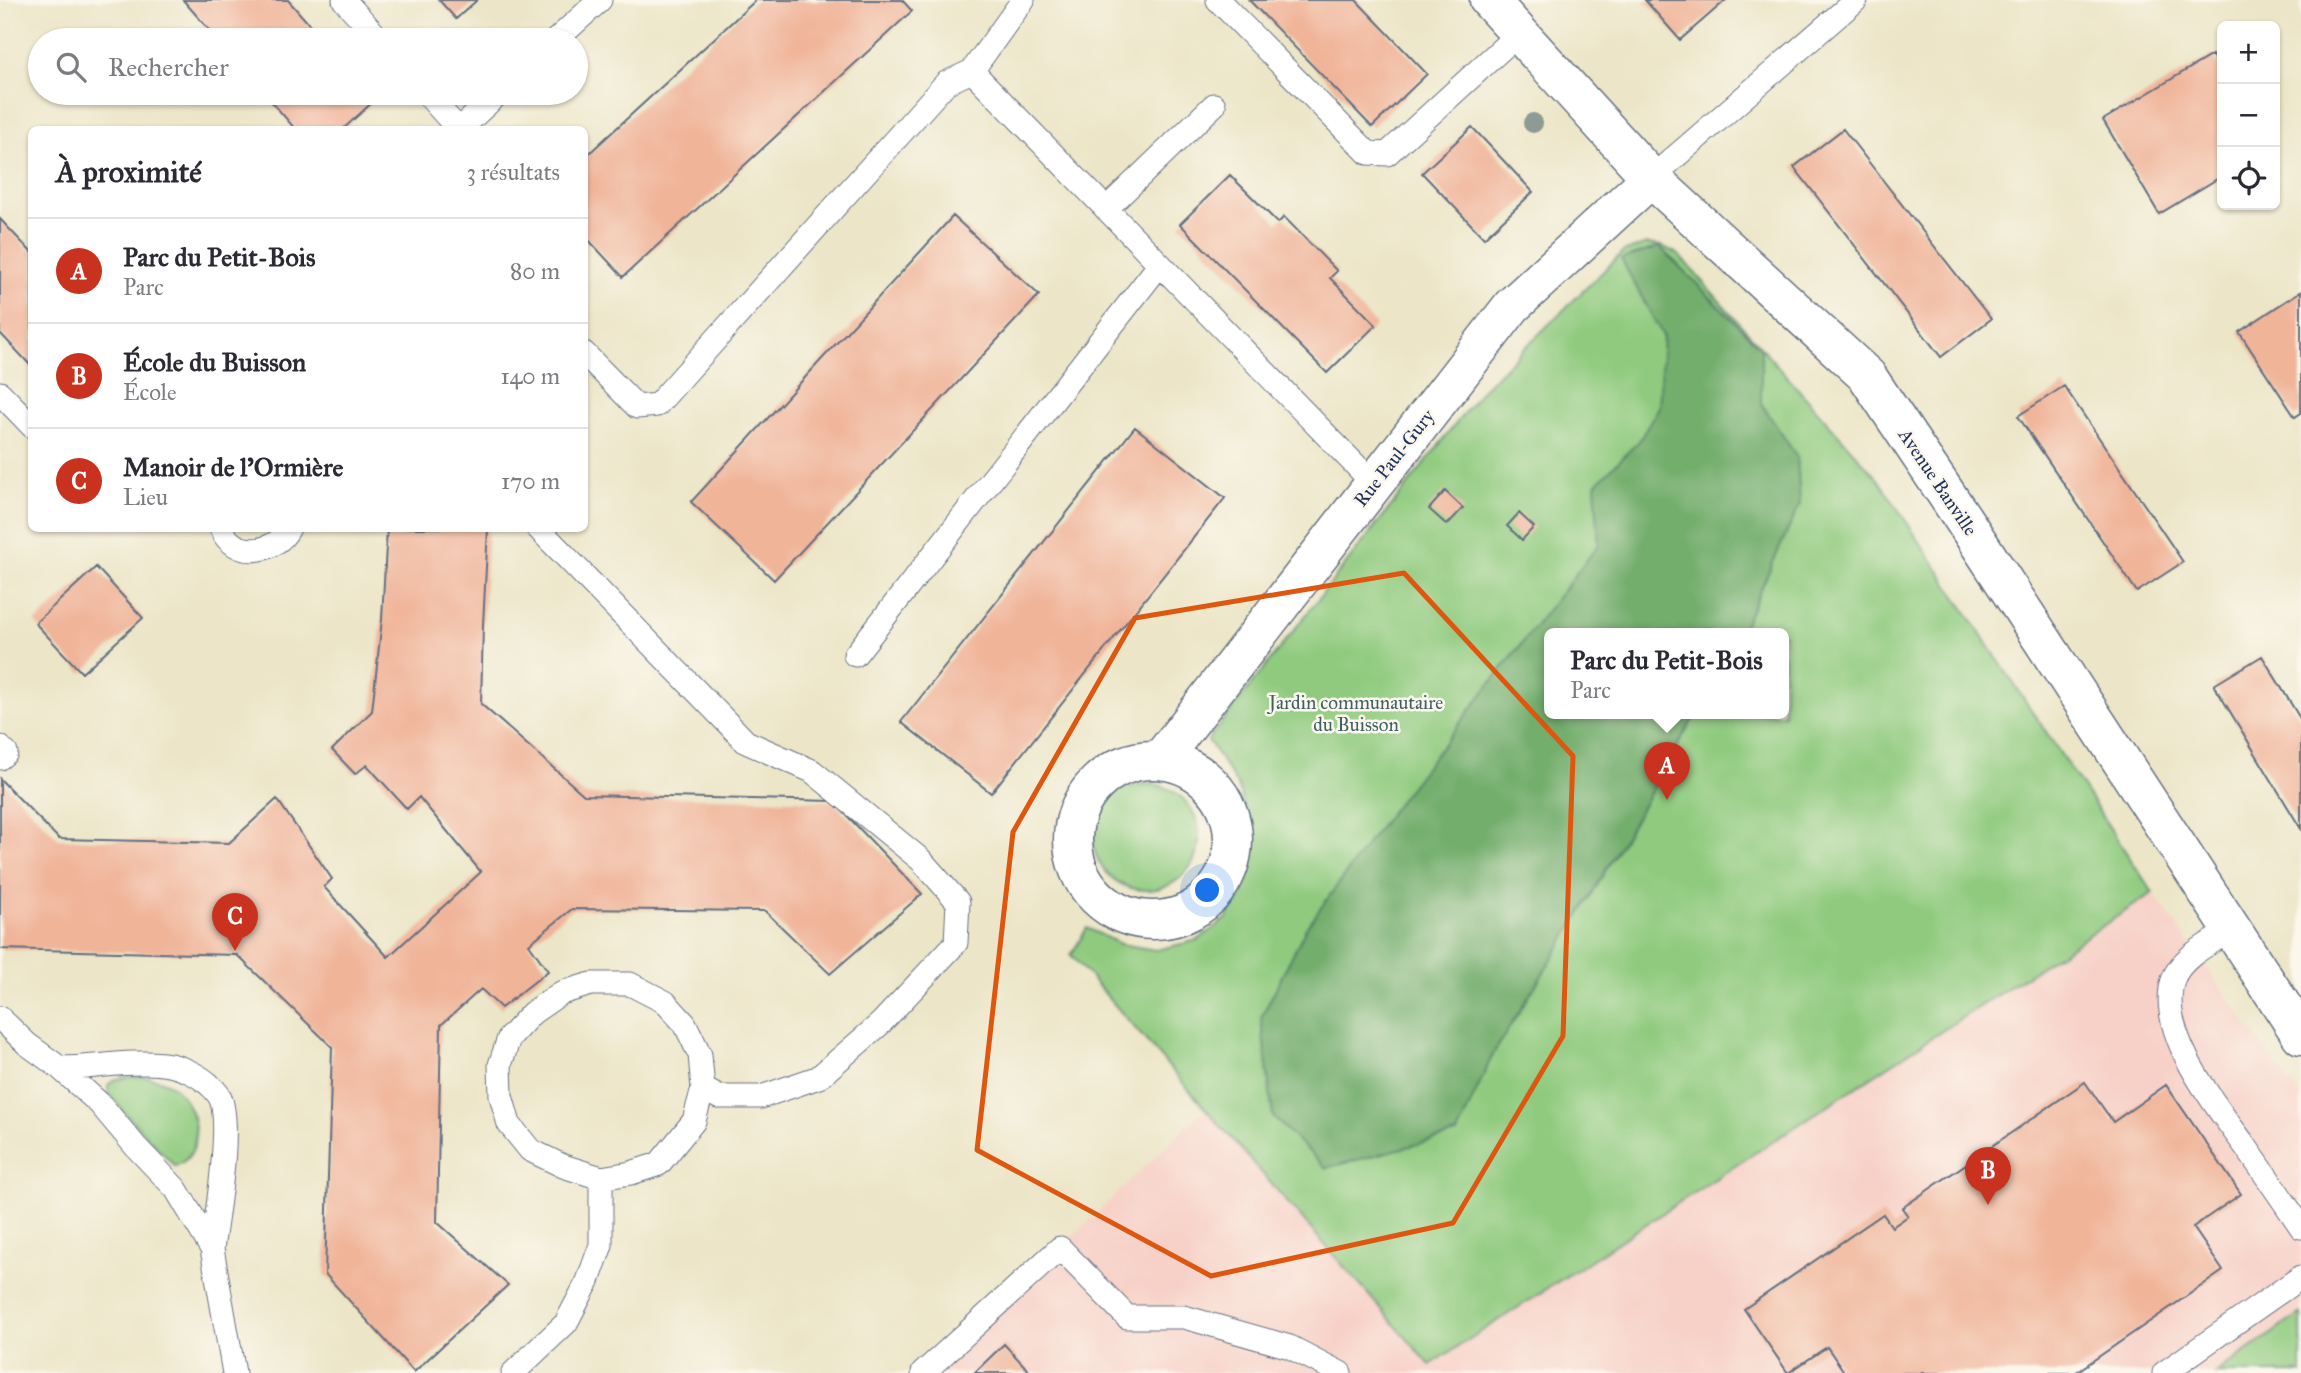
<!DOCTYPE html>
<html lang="fr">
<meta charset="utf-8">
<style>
:root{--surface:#fff;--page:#f2f2f3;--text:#2b2b33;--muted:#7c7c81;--line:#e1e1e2;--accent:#c8321e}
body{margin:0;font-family:"IM FELL Great Primer",serif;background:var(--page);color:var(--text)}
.controls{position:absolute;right:21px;top:21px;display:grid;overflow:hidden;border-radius:10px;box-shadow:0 2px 5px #0004}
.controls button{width:63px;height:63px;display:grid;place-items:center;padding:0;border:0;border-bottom:2px solid var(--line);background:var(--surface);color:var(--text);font:35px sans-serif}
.you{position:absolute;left:1208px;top:891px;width:24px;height:24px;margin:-18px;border:5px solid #fff;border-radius:50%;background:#1a73e8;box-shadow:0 0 0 10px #1a73e833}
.badge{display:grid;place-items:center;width:46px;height:46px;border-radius:50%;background:var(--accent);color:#fff;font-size:23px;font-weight:700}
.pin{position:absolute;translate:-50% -58px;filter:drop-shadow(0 2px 4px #0008)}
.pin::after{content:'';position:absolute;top:37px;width:24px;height:21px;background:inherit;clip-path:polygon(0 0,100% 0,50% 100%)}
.popup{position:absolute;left:1544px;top:628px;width:245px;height:91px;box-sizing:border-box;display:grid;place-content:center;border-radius:10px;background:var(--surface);filter:drop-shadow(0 2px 5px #0005);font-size:23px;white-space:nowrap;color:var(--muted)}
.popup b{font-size:26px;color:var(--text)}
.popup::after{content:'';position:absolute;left:50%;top:100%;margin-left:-14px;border:14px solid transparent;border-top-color:var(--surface)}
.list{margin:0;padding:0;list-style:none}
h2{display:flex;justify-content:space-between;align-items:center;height:91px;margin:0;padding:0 28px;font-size:30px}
h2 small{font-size:23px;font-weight:400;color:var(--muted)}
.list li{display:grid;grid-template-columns:46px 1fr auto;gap:21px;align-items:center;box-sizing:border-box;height:105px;padding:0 28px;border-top:2px solid var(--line)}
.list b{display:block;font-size:26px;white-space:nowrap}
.list p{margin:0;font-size:23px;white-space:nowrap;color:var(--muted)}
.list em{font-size:23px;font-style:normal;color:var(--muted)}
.icon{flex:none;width:38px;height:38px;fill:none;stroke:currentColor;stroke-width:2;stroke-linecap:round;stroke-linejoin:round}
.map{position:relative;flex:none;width:2301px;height:1373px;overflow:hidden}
.search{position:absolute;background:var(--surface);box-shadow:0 2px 5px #0004;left:28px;top:28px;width:560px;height:77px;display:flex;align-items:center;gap:18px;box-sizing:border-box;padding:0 24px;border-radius:38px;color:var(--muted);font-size:26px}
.panel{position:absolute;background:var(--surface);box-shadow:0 2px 5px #0004;left:28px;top:126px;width:560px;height:406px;border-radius:10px}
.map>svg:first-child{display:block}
.built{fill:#f7d1c8}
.green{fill:#8fca7e;stroke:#557c6e;stroke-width:2;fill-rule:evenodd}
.forest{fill:#73ae6d;stroke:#476e66;stroke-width:2}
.building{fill:#f0b499}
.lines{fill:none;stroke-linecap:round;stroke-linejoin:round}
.service-casing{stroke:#646f83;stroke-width:25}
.minor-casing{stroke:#646f83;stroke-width:41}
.service{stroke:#fff;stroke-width:23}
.minor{stroke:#fff;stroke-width:38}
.tree{fill:#8c9b93}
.marked{fill:none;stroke:#de5710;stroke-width:5;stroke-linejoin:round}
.labels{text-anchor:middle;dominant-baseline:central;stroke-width:5;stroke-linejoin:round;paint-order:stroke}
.street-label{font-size:19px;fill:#1b2f5e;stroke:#fbf7ec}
.park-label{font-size:19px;fill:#3e5e68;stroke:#fbf7ec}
</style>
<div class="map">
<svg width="2301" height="1373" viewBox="0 0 2301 1373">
<rect width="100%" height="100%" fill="#fbf7ec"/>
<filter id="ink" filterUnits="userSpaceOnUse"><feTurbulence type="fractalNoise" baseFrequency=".0143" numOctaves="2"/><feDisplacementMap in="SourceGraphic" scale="14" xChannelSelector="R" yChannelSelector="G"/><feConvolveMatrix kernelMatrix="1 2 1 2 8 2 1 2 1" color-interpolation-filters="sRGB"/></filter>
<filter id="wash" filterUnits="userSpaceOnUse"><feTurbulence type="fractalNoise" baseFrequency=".00686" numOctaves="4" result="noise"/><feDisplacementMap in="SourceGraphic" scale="28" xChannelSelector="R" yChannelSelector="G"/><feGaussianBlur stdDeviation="1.57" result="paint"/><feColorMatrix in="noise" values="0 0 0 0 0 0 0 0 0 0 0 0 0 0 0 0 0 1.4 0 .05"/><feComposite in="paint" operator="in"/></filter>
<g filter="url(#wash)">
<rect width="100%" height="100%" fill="#ece5c7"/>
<path class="built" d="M2153 893 2301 1098V1313L2216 1373H932L1205 1108 1431 1364Z"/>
<path class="green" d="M1647 244 1662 246 1678 254 1878 479 2153 893 1430 1365 1071 955 1087 928 1120 944 1156 950 1198 940 1226 919 1243 893 1251 866 1254 840 1238 786 1208 740 1483 389 1623 252ZM1550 634H1784V714H1550Z
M1093 837a53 53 0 1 1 106 0a53 53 0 1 1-106 0Z
M134 1076C146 1077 160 1078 172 1086 195 1101 209 1154 175 1166L123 1111 108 1093V1085L114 1080Z
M2301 1313V1373H2216Z"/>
<path class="forest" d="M1660 247 1761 348V403L1797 457 1800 504 1740 634H1550V714H1696L1585 906 1493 1054 1457 1134 1326 1168 1273 1117 1261 1018 1306 928 1390 813 1599 544 1595 485 1639 441 1659 407 1663 336 1621 259Z"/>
<g id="blocks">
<path class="building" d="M183 0H288L323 40H218Z
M439 0H477L456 19Z
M756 0H902L912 11 623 277 584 235V158Z
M1249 0H1356L1427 74 1372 127Z
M1645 0H1726L1680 40Z
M2212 55 2222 73V176L2159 214 2103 120Z
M264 93H369L375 100 342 130H296Z
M1472 127 1533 192 1484 238 1422 173Z
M1843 129 1991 319 1941 357 1794 167Z
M1230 175 1278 223 1284 217 1337 271 1330 278 1376 325 1327 373 1180 224Z
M953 216 1039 295 774 580 691 502Z
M0 219 32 253V367L0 333Z
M2301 291V413L2295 417 2239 332Z
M2064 386 2183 562 2137 592 2018 416Z
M1135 427 1225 498 991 793 901 722Z
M1445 491 1463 508 1447 525 1429 509Z
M1519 513 1534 527 1522 540 1507 526Z
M387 528H488L483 625 481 704 584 795 833 801 922 894 830 974 765 911 572 909 529 944 548 971 501 1008 481 989 441 1025 437 1222 508 1285 414 1372 325 1274 332 1047 237 955 0 949V779L59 839 229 843 277 799 332 879 324 887 388 957 481 872 419 797 407 809 367 765 355 774 332 750 372 711 382 619Z
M96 567 143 618 82 673 35 623Z
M2262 656 2301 720V829L2214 685Z
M2085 1082 2113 1122 2166 1085 2241 1194 2193 1227 2223 1271 2075 1373H1845L1827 1347 1788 1373 1744 1309 1883 1214 1892 1227 1908 1216 1902 1208Z
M1004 1344 1031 1373H974Z"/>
</g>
</g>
<g filter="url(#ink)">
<use href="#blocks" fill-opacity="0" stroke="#646f83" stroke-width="2"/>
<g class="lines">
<g class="service-casing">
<path id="service" d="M344 0 380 40
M1023 0 972 71 1374 484
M1218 0 1368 153 1387 154 1519 33
M556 40 600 0
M426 93 459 130
M459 130 499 93
M1651 178 1856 0
M1106 209 1214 105
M584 353 637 407 657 405 946 83 972 71
M0 393 32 426
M221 528C233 559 275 555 289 528
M538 528 746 742 812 771 921 860 958 902 956 943 880 1024 819 1077 761 1097H718L703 1088
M855 655 1160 264
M0 747 6 753 0 758
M2233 929C2213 942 2181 956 2173 980 2156 1033 2217 1107 2246 1147 2264 1173 2283 1200 2301 1227
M591 984H630L665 1002 685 1024 700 1055 703 1088 694 1121 659 1164 631 1173 601 1178 563 1166 530 1150 509 1124 501 1096 500 1065 509 1038 532 1013 561 993Z
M0 1018 27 1044 60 1068 100 1104 136 1147 176 1189 212 1249 234 1373
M60 1068C94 1068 129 1060 163 1064 183 1066 206 1078 218 1094 234 1116 216 1219 212 1249
M513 1373 566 1323 588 1281 601 1245V1178
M923 1373 1060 1248 1127 1317H1184L1290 1347 1340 1373
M2164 1373 2301 1277"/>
</g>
<g class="minor-casing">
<path id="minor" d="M1489 0 1651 178 1867 376 1963 519 2301 1035
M1161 759 1512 306 1651 178
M1073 840a80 80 0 1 1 160 0a80 80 0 1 1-160 0Z"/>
</g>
<use href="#service" class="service"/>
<use href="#minor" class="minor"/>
</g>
<circle class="tree" cx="1533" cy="123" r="10"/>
</g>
<path class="marked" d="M1404 573 1573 756 1563 1036 1453 1223 1211 1276 977 1150 1013 832 1135 618Z"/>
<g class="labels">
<g class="street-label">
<text transform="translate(1394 458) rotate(-52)">Rue Paul-Gury</text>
<text transform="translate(1938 482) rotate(56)">Avenue Banville</text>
</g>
<g class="park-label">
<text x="1356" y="702">Jardin communautaire<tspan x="1356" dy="22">du Buisson</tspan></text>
</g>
</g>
</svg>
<div class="controls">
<button>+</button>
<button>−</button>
<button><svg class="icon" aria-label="locate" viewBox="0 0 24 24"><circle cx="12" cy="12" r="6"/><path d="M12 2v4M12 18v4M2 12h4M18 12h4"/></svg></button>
</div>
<div class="you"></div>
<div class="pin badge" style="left:1667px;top:800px">A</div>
<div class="popup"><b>Parc du Petit-Bois</b>Parc</div>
<div class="pin badge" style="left:1988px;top:1205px">B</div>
<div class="pin badge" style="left:235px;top:951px">C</div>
<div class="search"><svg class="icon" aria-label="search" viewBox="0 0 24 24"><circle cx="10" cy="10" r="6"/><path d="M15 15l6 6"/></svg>Rechercher</div>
<section class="panel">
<h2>À proximité<small>3 résultats</small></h2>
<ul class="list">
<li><span class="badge">A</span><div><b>Parc du Petit-Bois</b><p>Parc</p></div><em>80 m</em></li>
<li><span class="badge">B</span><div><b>École du Buisson</b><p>École</p></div><em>140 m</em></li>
<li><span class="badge">C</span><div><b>Manoir de l'Ormière</b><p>Lieu</p></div><em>170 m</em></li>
</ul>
</section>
</div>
